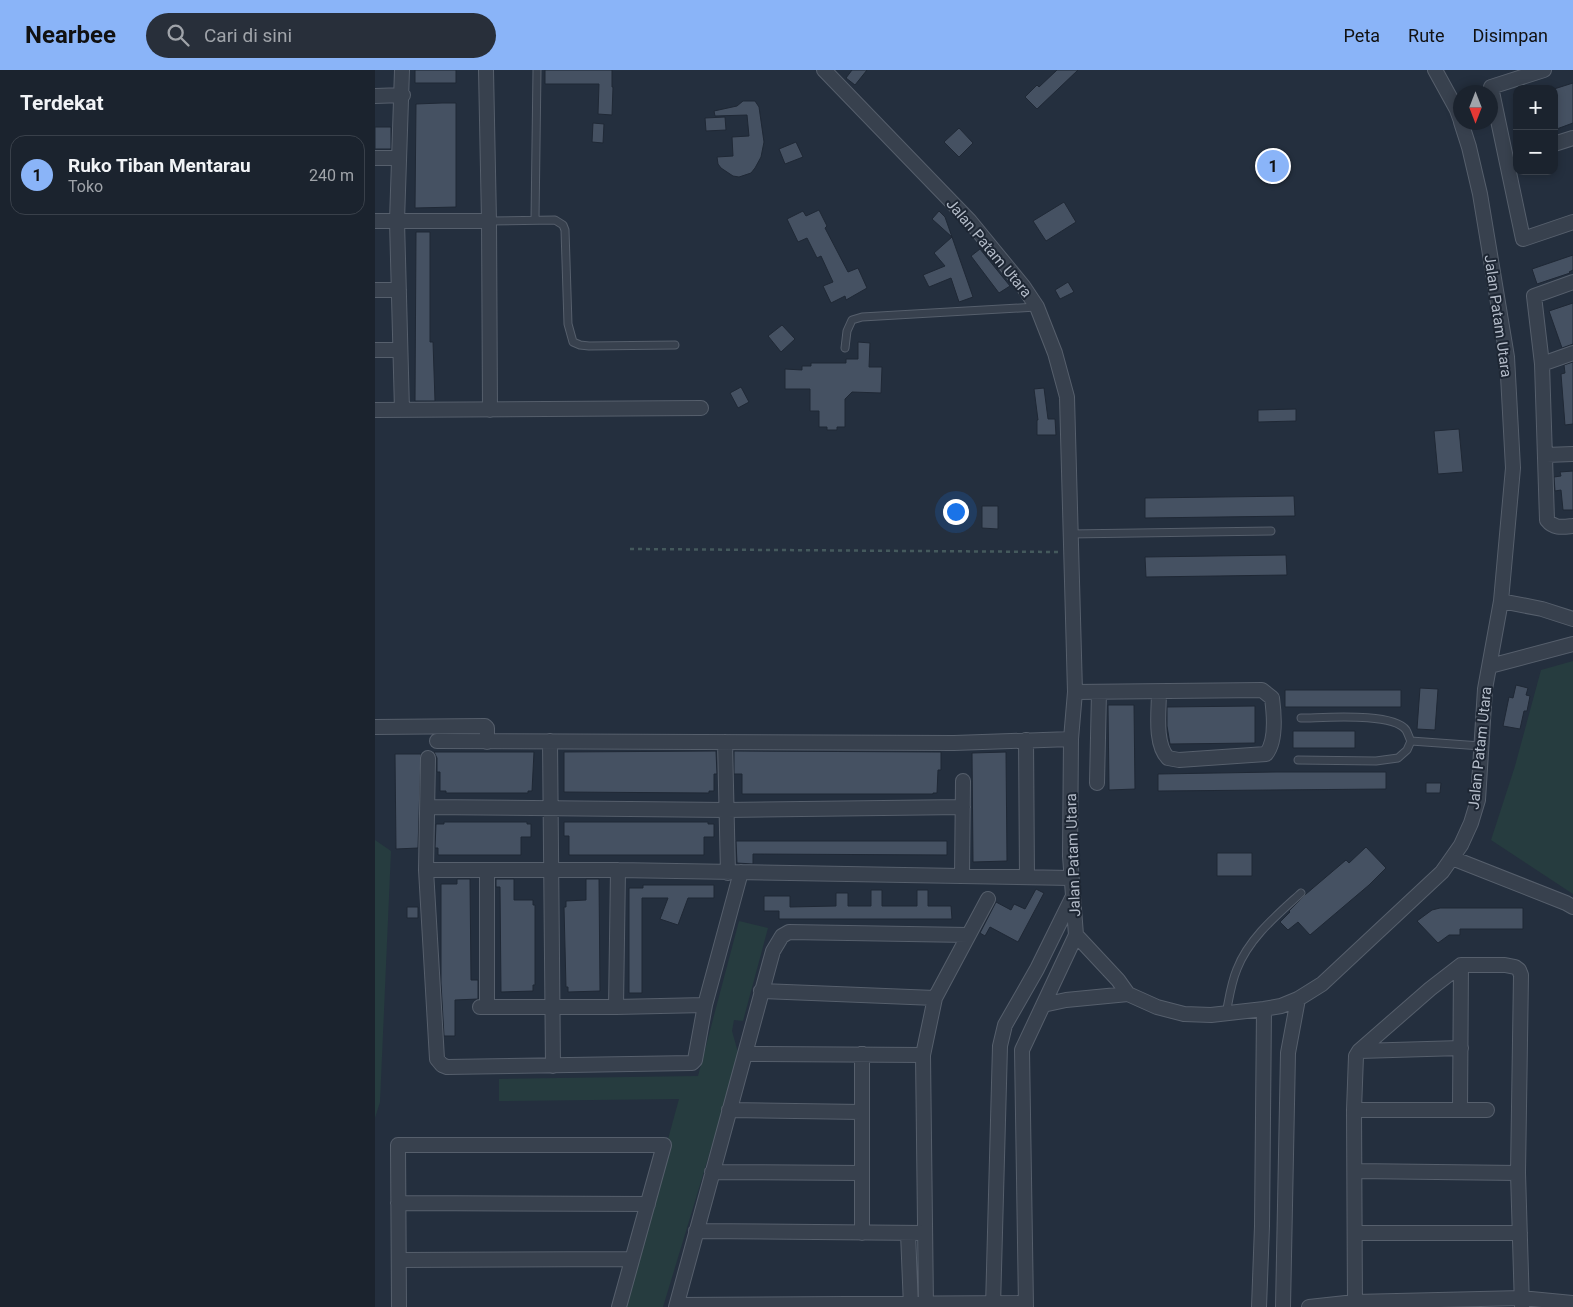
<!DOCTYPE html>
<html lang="id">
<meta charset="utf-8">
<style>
:root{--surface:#1b232e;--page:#282f3a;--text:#f1f3f6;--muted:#a0a4aa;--line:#39404a;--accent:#8ab4f8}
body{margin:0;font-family:Roboto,sans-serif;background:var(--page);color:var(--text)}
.controls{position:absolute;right:15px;top:15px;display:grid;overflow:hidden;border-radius:10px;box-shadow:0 2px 8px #0003}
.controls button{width:45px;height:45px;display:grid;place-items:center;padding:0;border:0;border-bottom:1px solid var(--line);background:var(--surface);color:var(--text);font:25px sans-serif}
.compass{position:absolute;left:1078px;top:15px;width:45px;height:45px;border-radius:50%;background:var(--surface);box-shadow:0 2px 8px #0003;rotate:180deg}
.you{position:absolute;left:580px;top:441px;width:18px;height:18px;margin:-12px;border:4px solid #fff;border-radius:50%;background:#1a73e8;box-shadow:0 0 0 8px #1a73e833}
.badge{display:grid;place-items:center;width:32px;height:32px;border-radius:50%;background:var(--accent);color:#111;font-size:16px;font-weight:700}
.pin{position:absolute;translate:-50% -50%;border:2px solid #fff;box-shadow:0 1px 5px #0006}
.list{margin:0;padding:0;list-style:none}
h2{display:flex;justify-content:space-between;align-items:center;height:65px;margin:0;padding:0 20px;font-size:21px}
h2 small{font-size:16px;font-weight:400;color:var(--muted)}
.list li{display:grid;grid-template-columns:32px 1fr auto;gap:15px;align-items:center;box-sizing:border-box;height:80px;margin:0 10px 10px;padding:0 10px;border:1px solid var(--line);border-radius:15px}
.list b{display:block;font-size:19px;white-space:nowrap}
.list p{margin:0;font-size:16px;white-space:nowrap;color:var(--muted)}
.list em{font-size:16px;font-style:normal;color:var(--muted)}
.icon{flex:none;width:28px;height:28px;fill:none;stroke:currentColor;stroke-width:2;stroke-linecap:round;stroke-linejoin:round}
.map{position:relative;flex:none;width:1198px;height:1237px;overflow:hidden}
header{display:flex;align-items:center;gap:30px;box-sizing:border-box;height:70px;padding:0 25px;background:var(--accent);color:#111}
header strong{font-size:24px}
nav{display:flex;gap:28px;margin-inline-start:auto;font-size:18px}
.search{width:350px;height:45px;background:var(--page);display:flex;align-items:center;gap:12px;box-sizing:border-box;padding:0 18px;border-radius:28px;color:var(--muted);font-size:19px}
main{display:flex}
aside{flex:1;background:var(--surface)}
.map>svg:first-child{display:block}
.green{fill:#263c3f}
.building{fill:#455162;stroke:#1f2835}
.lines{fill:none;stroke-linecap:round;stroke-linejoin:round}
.lane-casing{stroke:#565f6c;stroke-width:9}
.street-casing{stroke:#565f6c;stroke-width:16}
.path{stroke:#44595c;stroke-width:2.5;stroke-dasharray:4 4;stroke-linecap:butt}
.lane{stroke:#38414e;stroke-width:7}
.street{stroke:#38414e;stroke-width:14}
.labels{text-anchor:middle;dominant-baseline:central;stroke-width:4;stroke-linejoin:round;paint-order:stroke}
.street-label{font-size:15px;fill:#b4bcc9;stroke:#1d2633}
</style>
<header>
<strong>Nearbee</strong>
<div class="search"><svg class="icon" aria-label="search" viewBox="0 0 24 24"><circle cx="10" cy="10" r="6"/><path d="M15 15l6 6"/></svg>Cari di sini</div>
<nav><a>Peta</a><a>Rute</a><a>Disimpan</a></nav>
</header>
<main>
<aside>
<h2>Terdekat<small></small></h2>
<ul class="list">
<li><span class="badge">1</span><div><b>Ruko Tiban Mentarau</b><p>Toko</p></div><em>240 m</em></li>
</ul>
</aside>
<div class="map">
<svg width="1198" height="1237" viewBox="0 0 1198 1237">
<rect width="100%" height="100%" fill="#242f3e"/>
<path class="green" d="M1198 591V824L1116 770 1140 696 1166 600Z
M0 770 16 781 5 1032 0 1048Z
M364 851 393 858 368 951 359 950 357 961 364 986 288 1237H247L304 1029 124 1031V1009L323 1006Z"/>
<path class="building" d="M40 0H81V13H40Z
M170 0H237V17H238L237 45 223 44 224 14H170Z
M477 0H492L480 15 471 8Z
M682 0H703L662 39 650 27 662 15 664 17Z
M1198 13V53L1179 60V19Z
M368 31H380L384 37 389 72 386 87 380 98 376 103 364 107 358 106 346 98 343 94 342 87 358 86 357 67 374 66 372 45 340 46 339 41 362 36Z
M67 33H81V137L40 138 41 34Z
M350 47 351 60 331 61 330 48Z
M218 53 229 54 228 73 217 72Z
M0 57H16V79H0Z
M584 58 598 73 584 87 569 72Z
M421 72 428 87 410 94 404 79Z
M689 132 701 152 671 171 658 151Z
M444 140 452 156 450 158 473 202 483 198 492 218 471 230 470 226 456 233 448 216 458 212 446 186 442 188 432 168 423 172 412 149 428 141 431 146Z
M564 141 570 147 598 227 584 232 576 208 554 217 548 205 570 196 559 183 577 167 557 149Z
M41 162H55V272H58L60 331H40Z
M605 179 635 216 624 223 596 186Z
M1198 185V200L1194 202 1195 203 1162 214 1157 199Z
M693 212 699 222 685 229 680 220Z
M1198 233V274L1187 278 1174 241Z
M407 255 420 269 406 282 393 266Z
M483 272 495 273 494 297H507L506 323 477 322 470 329V357H462V360H452V357H444V341H435V319H410V299L427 300V296H436V293H471V289H483Z
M1198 292V354L1190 355 1186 304 1190 303 1189 295Z
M366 317 374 332 363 338 355 323Z
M669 318 673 349H680L681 365H662V350H663L659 319Z
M921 339V351L883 352V340Z
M1084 359 1088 402 1063 404 1059 361Z
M1198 401V440H1188L1186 420 1180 421 1179 407 1186 406 1185 402Z
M919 426 920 446 770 448V428Z
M607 436H623V459L607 458Z
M911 485 912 505 771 507 770 487Z
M1141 615 1153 618 1151 625 1155 626 1152 641H1149L1145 659 1128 656 1134 627 1138 628Z
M1045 618 1063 619 1060 660 1042 659Z
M910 620H1026V637H910Z
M733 635H759L760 719 734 720Z
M880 636V673L795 674 792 656V637Z
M918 661H980V678H918Z
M341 681 342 704H339V721H334V723L189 722V682Z
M359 681 566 682V700H563L562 723H558V724H367V704H359Z
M59 682H159L157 721H153V723H71V721H65V702H62V688Z
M631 682 632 791 598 792 597 683Z
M20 684H46L43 778 21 779Z
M901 702H1011V719L783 721V704Z
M1051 713H1066L1065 723H1051Z
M69 752H152V754H156V767H146V785H63V778H60L61 754H69Z
M189 752H333V754H339V767H329V785H194V766H189Z
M361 771H572V785L378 784V794L362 793Z
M991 777 1011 798 994 815 935 865 923 852 913 860 905 852 915 842 914 841 931 824 971 790 974 793Z
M842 783H877V806H842Z
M82 809H95L96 910H103V929L80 930V966H69L66 913V814H82Z
M121 809H139V830H158V835H160V915H158V921L126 922 125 817H121Z
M211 809H224L225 921 193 922V917H191L189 837H191V831L211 830Z
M268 815H339V828H313L303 855 285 849 293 828H267V923H254V818H268Z
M661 819 669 823 643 872 615 857 610 866 605 863 621 832 636 840 639 834 650 839Z
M496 820H507V836H542V820H553V836H576L577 849H404V841H389V826H415V837L461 836V823H473V836H496Z
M32 837H43V848H32Z
M1065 838H1148V859H1085V865H1074L1063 873 1042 851 1057 840Z"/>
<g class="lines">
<g class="lane-casing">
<path id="lane" d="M160 150 162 0
M114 151 180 150 188 155 190 160 193 254 198 272 205 275 214 276 300 275
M470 278 472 261 477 250 487 247 661 237
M695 464 896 461
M926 648C948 648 1018 642 1031 660 1033 663 1034 668 1036 671
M923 690 1001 691 1023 688 1032 680 1036 671 1106 676
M851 944C854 929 856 913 862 899 874 868 902 845 926 823"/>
</g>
<g class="street-casing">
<path id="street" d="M111 0 114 151 115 340
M449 0 594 150 648 216 662 237 680 283 692 327 700 622 696 669 695 786 701 865 743 910 753 924 782 937 809 944 836 945 889 939 906 936 923 929 947 914 1067 802 1086 775 1096 753 1103 730 1110 619 1126 531 1138 398 1132 287 1105 124 1094 77 1086 52
M1060 0 1082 40 1086 51
M1169 0 1116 17 1148 169 1198 152
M0 26 28 25
M1179 74 1198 68
M0 88H24
M0 151H114
M1198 212 1159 226 1167 294 1172 450C1179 459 1188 457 1198 456
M0 220H24
M0 280H25
M1167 294 1198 283
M0 340 326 338
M27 340 22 151 27 0
M1171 385 1198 384
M1126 531 1167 539 1198 549
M1115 596 1198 574
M700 622 887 620 897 628C899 643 902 671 891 684L804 690 793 688C779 674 784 640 784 622
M0 657 110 656 112 658V672
M651 670 652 807
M62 671 579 673 696 669
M175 671 178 996
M350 672 353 803
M53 688 51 800 62 989 67 995 72 997 317 993 320 990 330 935 241 937H105
M722 713 724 622
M52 737 351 740 588 737
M1077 788 1191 833 1198 837
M51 800H243L696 808
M112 800V936
M587 806 588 711
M386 921 560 928
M330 935 366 802
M668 935 691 930 753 924
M241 937 243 800
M984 981 1086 978
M371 984 548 985
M354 1040 487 1042
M979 1040H1112
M1085 1040 1086 895
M980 1101 1143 1103
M337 1102 487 1103
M23 1133 273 1134
M321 1161 550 1163
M487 1163V984
M533 1163 536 1237
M980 1163H1145
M24 1190 257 1189
M302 1235 651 1233
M24 1237 23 1075H289L244 1237
M301 1237 398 881 407 866 414 862 593 865
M551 1237 548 985 560 928 613 829
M618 1237 625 976 630 955 662 899 697 828
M651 1237 647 980 701 865
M884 1237 887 1156 889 939
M908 1237 913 983 923 929
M934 1237 980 1232 1147 1228 1198 1233
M980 1237 979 1040 981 986 984 981 1055 919 1086 895H1130L1140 897 1144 900 1146 905 1143 1103 1147 1237"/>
</g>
<path class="path" d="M255 479 683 482"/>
<use href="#lane" class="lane"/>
<use href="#street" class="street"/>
</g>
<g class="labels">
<g class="street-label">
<text transform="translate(614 178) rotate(50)">Jalan Patam Utara</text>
<text transform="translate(1123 246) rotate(82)">Jalan Patam Utara</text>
<text transform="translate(1105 678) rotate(-84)">Jalan Patam Utara</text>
<text transform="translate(698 785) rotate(-92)">Jalan Patam Utara</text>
</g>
</g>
</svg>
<div class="controls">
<button>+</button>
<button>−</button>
</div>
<svg class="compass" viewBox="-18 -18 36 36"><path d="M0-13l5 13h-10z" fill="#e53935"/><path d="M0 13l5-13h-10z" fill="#a0a4aa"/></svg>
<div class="you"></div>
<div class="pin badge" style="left:898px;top:96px">1</div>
</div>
</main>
